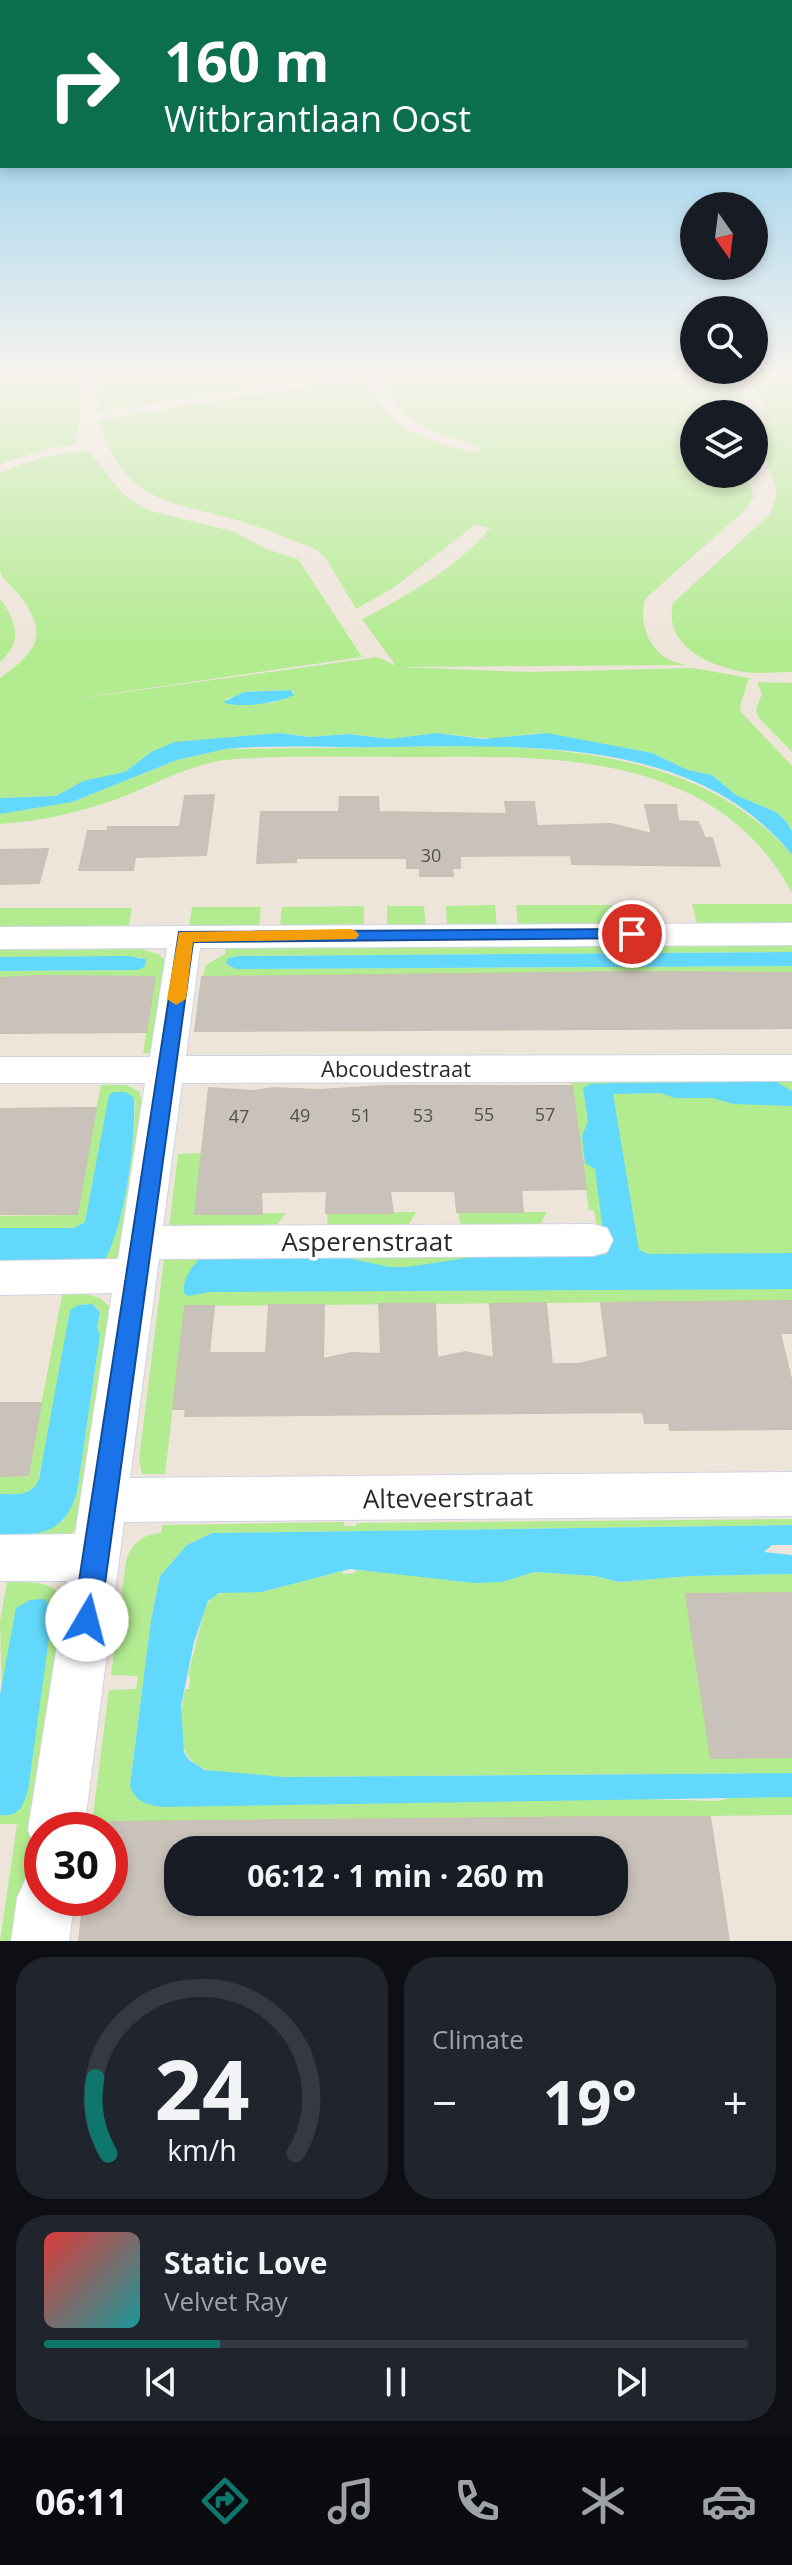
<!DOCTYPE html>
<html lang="en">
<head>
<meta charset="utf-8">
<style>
  body { margin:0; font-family:"Open Sans",sans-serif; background:#20242c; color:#f1f3f6; height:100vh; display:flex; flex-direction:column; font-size:30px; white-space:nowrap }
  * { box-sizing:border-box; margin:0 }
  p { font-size:26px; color:#9ea1a6 }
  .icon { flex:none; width:44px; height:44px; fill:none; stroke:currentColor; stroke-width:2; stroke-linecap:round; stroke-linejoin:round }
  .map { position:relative; height:1941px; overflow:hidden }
  .sheet { display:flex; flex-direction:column; gap:16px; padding:16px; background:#0d0f14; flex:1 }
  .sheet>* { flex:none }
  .banner { position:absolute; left:0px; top:0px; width:792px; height:168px; box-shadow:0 4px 12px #0003; background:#0b6e4f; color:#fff; overflow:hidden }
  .needle { width:52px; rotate:166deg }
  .buttons { position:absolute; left:680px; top:192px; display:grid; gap:16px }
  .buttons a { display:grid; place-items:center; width:88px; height:88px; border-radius:50%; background:#171b24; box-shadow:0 4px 12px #0003; font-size:40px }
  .speed { position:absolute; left:24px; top:1812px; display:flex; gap:16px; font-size:40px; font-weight:700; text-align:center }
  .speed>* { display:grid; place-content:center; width:104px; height:104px; border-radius:50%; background:#171b24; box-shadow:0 4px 12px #0003; line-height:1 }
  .speed .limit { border:12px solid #d22; background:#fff; color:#111 }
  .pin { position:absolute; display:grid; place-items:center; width:68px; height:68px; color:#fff; margin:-34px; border:4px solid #fff; border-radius:50%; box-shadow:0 2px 8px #0007 }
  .me { position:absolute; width:88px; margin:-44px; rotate:8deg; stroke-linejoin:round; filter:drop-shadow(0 0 6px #0008) }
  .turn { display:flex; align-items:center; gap:28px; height:168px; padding:0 32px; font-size:36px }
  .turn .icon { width:104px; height:104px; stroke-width:2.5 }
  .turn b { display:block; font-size:56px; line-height:68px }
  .big { font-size:60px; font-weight:700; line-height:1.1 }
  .sheet .tile { flex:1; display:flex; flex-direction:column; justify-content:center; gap:12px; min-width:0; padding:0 28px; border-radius:32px; background:#20242c }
  .sheet .dial { align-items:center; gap:0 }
  .dial svg { height:208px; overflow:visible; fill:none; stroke:#363941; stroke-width:7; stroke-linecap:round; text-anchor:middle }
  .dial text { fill:#f1f3f6; stroke:none }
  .song { display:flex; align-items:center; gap:24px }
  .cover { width:96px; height:96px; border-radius:12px; background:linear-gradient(135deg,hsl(0 70% 55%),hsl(180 70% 35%)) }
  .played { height:8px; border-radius:4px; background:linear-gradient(90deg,#0f766e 25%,#363941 25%) }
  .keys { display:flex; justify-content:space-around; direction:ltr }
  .heat { display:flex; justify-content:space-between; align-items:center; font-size:44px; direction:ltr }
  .sheet .tiles { flex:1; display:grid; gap:16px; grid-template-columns:1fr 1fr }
  .tile:last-child { grid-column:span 2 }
  .trip { position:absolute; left:164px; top:1836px; width:464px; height:80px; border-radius:32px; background:#171b24; box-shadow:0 4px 12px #0003; font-weight:700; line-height:80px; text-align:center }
  .menu { display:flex; height:128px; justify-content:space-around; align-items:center; background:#090b0e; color:#9ea1a6 }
  .menu .icon { width:56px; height:56px }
  .menu .current { color:#0f766e }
  .menu b { font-size:36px; color:#f1f3f6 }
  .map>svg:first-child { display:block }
</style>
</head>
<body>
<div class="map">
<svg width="792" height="1941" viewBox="0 0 792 1941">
  <rect width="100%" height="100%" fill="#eee5da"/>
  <path fill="#b3eb91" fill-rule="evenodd" d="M0,373H80V414L75,445L50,448L0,464Z
    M98,373H352L98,412Z
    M390,373H714C731,380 747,394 746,414H694V474H746L754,497L745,510L645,599C637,630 654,661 688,665L399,667L531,672L693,668L749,678L740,706L741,712L792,766V832L786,821L776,812L736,795L712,775L688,770L652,753L541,733L492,739L436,733L390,739L348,734L309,737L280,733L240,739L185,741L151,752L125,772L75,785L56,796L0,798V678C37,652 50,634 19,595C14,588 2,579 0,571C0,556 0,493 0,473C29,462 58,449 90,453L123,494L136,503L151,511L235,532L266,549L298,559L362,657L53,702L378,657L396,666L362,619C403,599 463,563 490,528L475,525L393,588L356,609L327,560L317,550C291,540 264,528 237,520C163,500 126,502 98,420L360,377C376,386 377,403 390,416C412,438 447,445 476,453L482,448C457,437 427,435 406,415C392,402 391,384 374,375ZM290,690L294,692L292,696L272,703L234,705L225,699L252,691Z
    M734,373H792V672C774,672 751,675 734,670C701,662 664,642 673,603L770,514L777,493L764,450L765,404L754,388Z
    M0,598C16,621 24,641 0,662Z
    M757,682L792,683V752L758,717L756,709L762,694Z
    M481,746C594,749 714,765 792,855V893C715,749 548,756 407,757C347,757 285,755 224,760C186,766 156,784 120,798C81,812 42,821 0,824V814L72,802L177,760L226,749Z
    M692,904H792V925H697Z
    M495,905L497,926L447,927L446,906Z
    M516,905H636L640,926H518Z
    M364,906V927L280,928L282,907Z
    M387,906H424L426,927H387Z
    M192,907H261L259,928H189Z
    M0,908H132L128,929L0,930Z
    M792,945V952L238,956L228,958L226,964L236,969L792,966V973L203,977L206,965L225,954L226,948Z
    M141,949L158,954L166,961L152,1053H143L155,977L0,978V971L138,970L142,957H0V950Z
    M792,1079V1301L185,1306L165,1474H142L139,1459L165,1252L600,1248L594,1210H589L571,1080Z
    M101,1085H126L139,1091L141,1099H147L119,1255L112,1261L0,1263L117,1230L134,1130L135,1101L126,1092L85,1222L74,1228H0V1216L76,1215Z
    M202,1153L195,1214L286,1213L274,1229L168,1236L178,1154Z
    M416,1212L407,1228L328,1229L327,1213Z
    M458,1212H547L539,1227H461Z
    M85,1294L100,1298L111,1308L79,1526L65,1539L0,1546V1534H34L63,1521L77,1492L100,1335L97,1327L100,1311L92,1304L78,1305L37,1485L24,1495L0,1494V1476L25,1475L27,1479L62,1295Z
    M792,1519V1525L212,1533L187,1545L160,1576L151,1620L130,1785L717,1801L735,1797H792V1815L92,1823L109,1690L136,1689L138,1676L111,1675L126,1561C131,1544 143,1534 161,1533L162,1525L344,1522V1526H356L357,1523Z
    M356,1570L502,1582L534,1572L595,1576L618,1582L691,1576L792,1574V1593L686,1596L711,1756L792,1757V1773L284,1777C211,1772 166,1784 185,1689H189L190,1676L188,1675L205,1608L213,1596L226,1592H262L343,1571V1574L355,1573Z
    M7,1582C41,1583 62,1578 68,1618L18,1941H0L17,1824H0V1815H5L0,1621Z"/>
  <path fill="#62d9fc" d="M291,690L294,695C280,703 237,709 223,702L244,692Z
    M280,733L309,737L348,734L390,739L436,733L484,739L547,733L652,753L688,770L712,775L736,795L776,812L786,821L792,832V855C696,735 521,746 384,747C331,748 278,744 226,749L177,760L72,802L0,814V798L56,796L83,781L125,772L151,752L175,742Z
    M792,952V966L236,969L226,964L228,958L238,956Z
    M128,956L146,959L145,966L139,970L0,971V957Z
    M777,1082L792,1091V1106L734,1104L712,1098H675L660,1093L613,1094L639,1250L648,1254L792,1253V1289L210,1292L188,1296L184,1293C182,1280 193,1263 204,1256H338L390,1267H407L480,1256L606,1255L595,1169L585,1163L582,1136L588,1121L583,1088L590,1084L616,1083Z
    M114,1092H126L134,1098C136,1141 125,1222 105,1260L0,1263V1228H74L85,1222L109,1095Z
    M92,1304L100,1312L97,1327L100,1335L77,1492C66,1533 39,1537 0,1534V1494C16,1494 32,1497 39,1479L70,1310L78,1305Z
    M792,1525V1545H772L764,1552L792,1555V1574L691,1576L618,1582L595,1576L534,1572L502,1582L474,1583L350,1569L262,1592L219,1593L208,1601L194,1642L181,1706L184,1752L189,1760L205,1770L284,1777L792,1773V1797L163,1807C148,1805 134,1802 130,1785L151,1620L160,1576L187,1545L212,1533Z
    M44,1599L53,1609L28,1791C22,1807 20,1817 0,1815V1694L16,1608L30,1600Z"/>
  <path fill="#c9c2ba" stroke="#cac1b4" stroke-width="2" fill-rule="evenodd" d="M214,795L206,855L135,857L133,870H79L88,831H107L108,827H180L185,796Z
    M340,797H378L379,812L507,814L505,802H534L537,826L611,824L652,834L645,805H676L678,821L698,822L705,838H712L720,866L572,864L571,855L460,856V868H452L453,876H420V868H407V858H296V862L257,863L261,812H339Z
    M48,849L39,883L0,884V850Z
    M628,972L792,973V1028L195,1031L202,977Z
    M39,976L155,977L146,1032L0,1033V978Z
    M383,1086H572L586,1189L521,1190L523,1212H457L455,1191H390L393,1213H326L327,1191L261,1192L262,1214H195L209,1088L254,1091L273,1088L319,1090Z
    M79,1108H96L77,1214H0V1109Z
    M792,1301V1333H780L792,1383V1429L670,1430L669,1423H645L643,1412L185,1416L186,1409H173L185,1306H214L209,1353H266L269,1305H324L323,1359L351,1353L381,1354L379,1304H435L437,1358L465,1352L494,1358L490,1304L546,1303L552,1364H579L608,1357L601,1303Z
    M0,1403H41L28,1475L0,1476Z
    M792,1593V1757L711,1758L686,1594Z
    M601,1817H710L729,1941H79L84,1898H110V1822ZM178,1850H614V1902H178Z"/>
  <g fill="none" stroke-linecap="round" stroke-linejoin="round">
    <g stroke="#d0d4e5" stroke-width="2">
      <path id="minor" d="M792,923V945L200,948L186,1056L792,1055V1081L182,1083L163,1226L593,1224L607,1228L613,1240L607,1252L593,1256L159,1259L130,1478L792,1472V1516L124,1522L84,1830H42V1852L36,1850L28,1830L67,1581H0V1535L75,1534L112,1293L0,1295V1261L118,1259L145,1083H0V1057H150L167,948L0,949V927Z
        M42,1871V1898H75L69,1941H11L17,1898L26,1878Z"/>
    </g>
    <use href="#minor" fill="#fff" fill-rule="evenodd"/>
  </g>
  <linearGradient id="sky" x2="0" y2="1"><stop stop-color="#72c3f0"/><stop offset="0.58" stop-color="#f7f3ee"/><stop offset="1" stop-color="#f7f3ee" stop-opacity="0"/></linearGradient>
  <rect width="792" height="644" fill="url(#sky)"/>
  <path fill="#1a73e8" stroke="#114b97" stroke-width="2" d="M632,929L641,934L639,938L193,942L100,1620L96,1629L87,1633L77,1629L73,1620L179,932Z"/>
  <path fill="#f59e0b" d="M350,929L356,931L359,935L356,939L193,942L186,999L176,1005L167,999L179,932Z"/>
  <g text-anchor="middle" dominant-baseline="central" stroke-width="7" stroke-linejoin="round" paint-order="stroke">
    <g font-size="18" fill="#52504e">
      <text x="431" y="855">30</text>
      <text x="484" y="1114">55</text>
      <text x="545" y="1114">57</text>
      <text x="300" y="1115">49</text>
      <text x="361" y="1115">51</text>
      <text x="423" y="1115">53</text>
      <text x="239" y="1116">47</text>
    </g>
    <g font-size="22" fill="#2a2a2a" stroke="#fff">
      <text x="396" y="1068">Abcoudestraat</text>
    </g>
    <g font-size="26" fill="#2a2a2a" stroke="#fff">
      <text x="367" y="1241">Asperenstraat</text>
      <text transform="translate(448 1497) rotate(-1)">Alteveerstraat</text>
    </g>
  </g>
</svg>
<div class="buttons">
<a><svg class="needle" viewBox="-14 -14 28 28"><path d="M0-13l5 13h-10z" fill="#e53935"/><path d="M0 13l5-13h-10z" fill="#9ea1a6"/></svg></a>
<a><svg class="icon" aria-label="search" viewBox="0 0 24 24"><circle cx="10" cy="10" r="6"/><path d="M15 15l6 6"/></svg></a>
<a><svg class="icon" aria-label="layers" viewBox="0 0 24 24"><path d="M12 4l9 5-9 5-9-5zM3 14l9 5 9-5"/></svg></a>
</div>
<div class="speed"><div class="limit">30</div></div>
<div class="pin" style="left:632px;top:934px;background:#d93025"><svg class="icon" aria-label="arrive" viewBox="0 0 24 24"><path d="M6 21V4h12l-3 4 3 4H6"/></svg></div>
<svg class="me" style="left:87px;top:1620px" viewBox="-20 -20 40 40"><circle r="19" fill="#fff"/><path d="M0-13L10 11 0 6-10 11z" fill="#1a73e8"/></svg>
<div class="trip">06:12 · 1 min · 260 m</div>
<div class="banner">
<div class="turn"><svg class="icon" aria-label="right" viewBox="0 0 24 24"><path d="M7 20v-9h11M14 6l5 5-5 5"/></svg><div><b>160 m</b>Witbrantlaan Oost</div></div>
</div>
</div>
<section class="sheet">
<div class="tiles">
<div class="tile dial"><svg viewBox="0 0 100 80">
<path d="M14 69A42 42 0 1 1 86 69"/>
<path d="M14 69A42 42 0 0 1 9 40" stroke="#0f766e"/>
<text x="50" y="56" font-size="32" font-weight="700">24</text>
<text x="50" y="72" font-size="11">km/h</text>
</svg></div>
<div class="tile"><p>Climate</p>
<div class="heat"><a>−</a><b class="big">19°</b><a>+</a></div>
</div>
<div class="tile">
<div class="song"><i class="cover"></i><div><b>Static Love</b><p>Velvet Ray</p></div></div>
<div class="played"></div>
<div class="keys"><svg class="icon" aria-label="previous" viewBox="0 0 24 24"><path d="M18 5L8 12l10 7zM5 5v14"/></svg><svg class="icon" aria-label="pause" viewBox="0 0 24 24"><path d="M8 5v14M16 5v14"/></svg><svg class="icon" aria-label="next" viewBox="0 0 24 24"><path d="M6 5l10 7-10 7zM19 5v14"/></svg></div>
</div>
</div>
</section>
<nav class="menu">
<b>06:11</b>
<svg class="icon current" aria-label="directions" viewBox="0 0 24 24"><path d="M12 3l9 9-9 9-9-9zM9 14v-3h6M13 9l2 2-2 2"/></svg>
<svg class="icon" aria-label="music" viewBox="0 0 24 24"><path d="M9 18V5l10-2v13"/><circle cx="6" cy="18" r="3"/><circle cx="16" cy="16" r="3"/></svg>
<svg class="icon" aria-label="phone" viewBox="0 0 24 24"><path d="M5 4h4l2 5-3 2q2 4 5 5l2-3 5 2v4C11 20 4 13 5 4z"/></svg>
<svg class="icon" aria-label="climate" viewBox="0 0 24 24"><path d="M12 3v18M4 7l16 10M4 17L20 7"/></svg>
<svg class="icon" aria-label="car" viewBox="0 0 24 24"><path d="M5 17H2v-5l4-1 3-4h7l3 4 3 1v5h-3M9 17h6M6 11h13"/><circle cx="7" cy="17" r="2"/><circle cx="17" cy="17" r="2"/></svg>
</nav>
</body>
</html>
